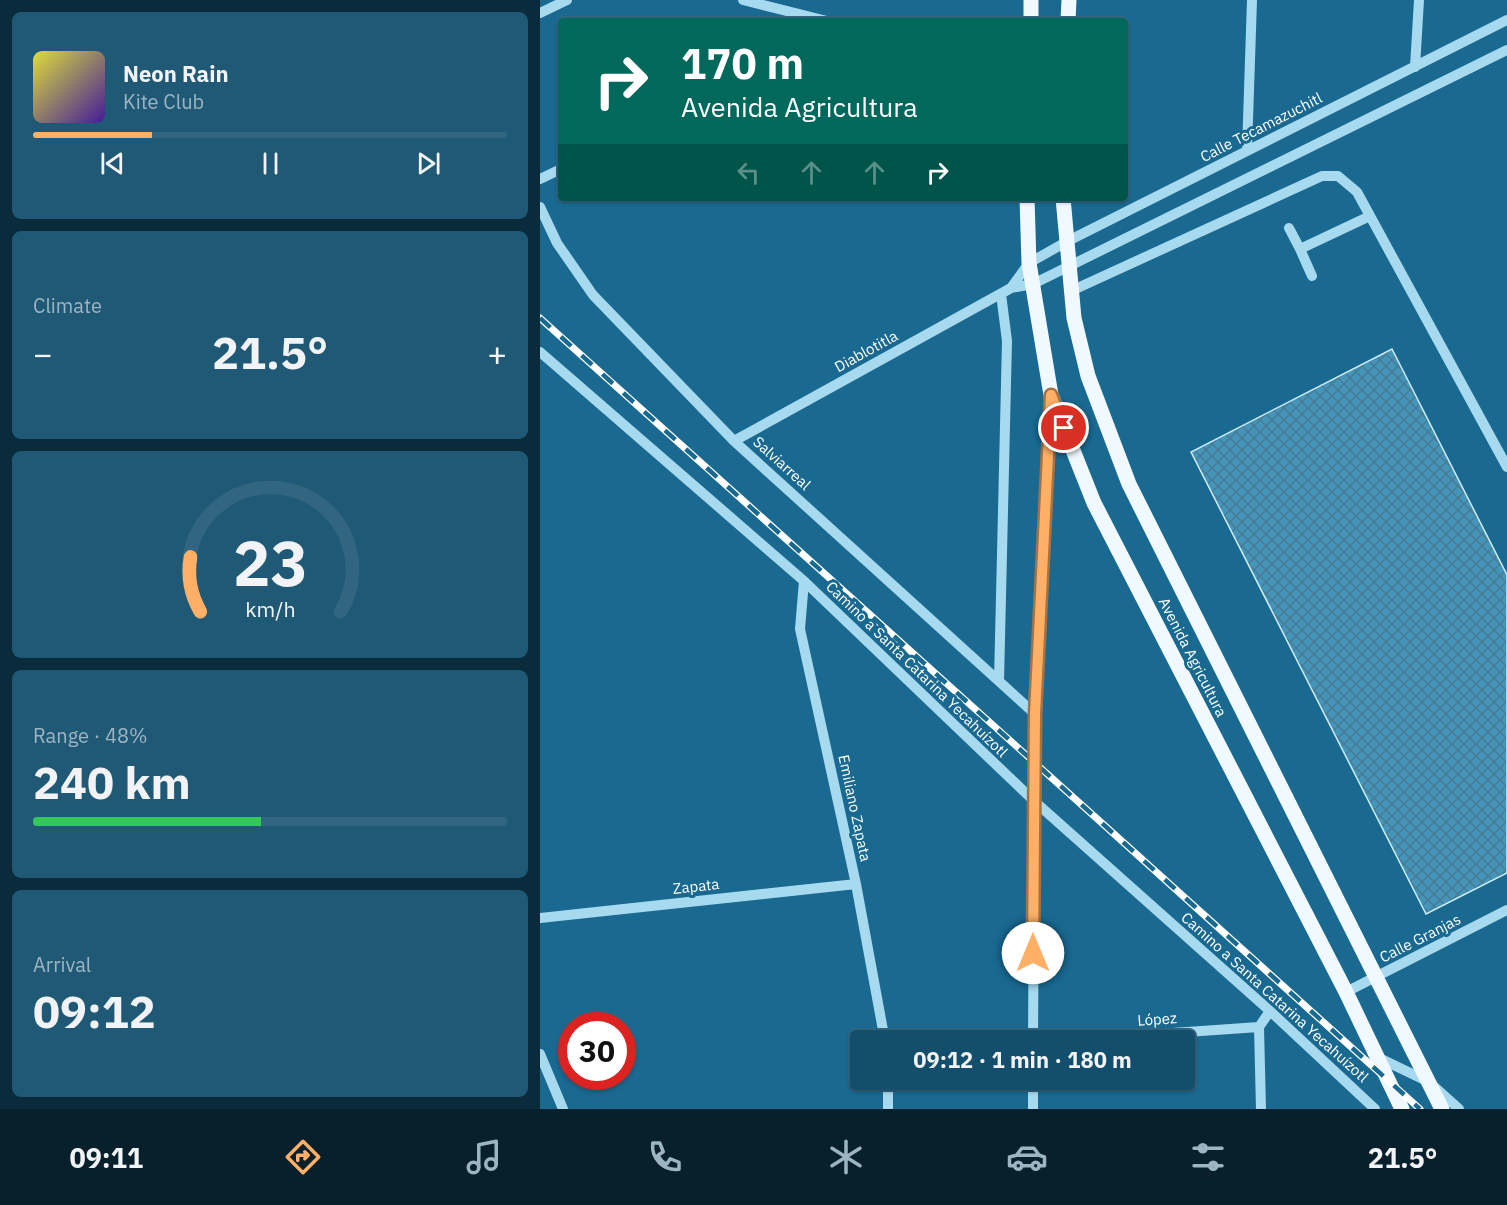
<!DOCTYPE html>
<html lang="en">
<head>
<meta charset="utf-8">
<style>
  body { margin:0; font-family:"IBM Plex Sans",sans-serif; background:#205975; color:#f1f3f6; height:100vh; display:flex; flex-direction:column; font-size:22px; white-space:nowrap }
  * { box-sizing:border-box; margin:0 }
  p { font-size:20px; color:#9db5c2 }
  .icon { flex:none; width:33px; height:33px; fill:none; stroke:currentColor; stroke-width:2; stroke-linecap:round; stroke-linejoin:round }
  .map { position:relative; flex:1; overflow:hidden }
  .details { display:flex; flex-direction:column; gap:12px; padding:12px; background:#0a2b3c; width:540px }
  .details>* { flex:none }
  .top-card { position:absolute; left:18px; top:18px; width:570px; height:183px; border-radius:6px; box-shadow:0 2px 4px #0004,0 0 0 2px #326680; background:#00695c; color:#fff; overflow:hidden }
  .speed { position:absolute; left:18px; top:1012px; display:flex; gap:12px; font-size:30px; font-weight:700; text-align:center }
  .speed>* { display:grid; place-content:center; width:78px; height:78px; border-radius:50%; background:#134f6d; box-shadow:0 2px 4px #0004,0 0 0 2px #326680; line-height:1 }
  .speed .limit { border:9px solid #d22; background:#fff; color:#111 }
  .pin { position:absolute; display:grid; place-items:center; width:51px; height:51px; color:#fff; margin:-26px; border:3px solid #fff; border-radius:50%; box-shadow:0 2px 6px #0007 }
  .me { position:absolute; width:66px; margin:-33px; rotate:0deg; stroke-linejoin:round; filter:drop-shadow(0 0 4px #0008) }
  .turn { display:flex; align-items:center; gap:21px; height:126px; padding:0 24px; font-size:27px }
  .turn .icon { width:78px; height:78px; stroke-width:2.5 }
  .turn b { display:block; font-size:42px; line-height:51px }
  .lanes { display:flex; align-items:center; height:57px; padding:0 24px; background:#0003; justify-content:center; gap:30px; direction:ltr }
  .lanes .off { opacity:.35 }
  .big { font-size:45px; font-weight:800; line-height:1.1 }
  .details .tile { flex:1; display:flex; flex-direction:column; justify-content:center; gap:9px; min-width:0; padding:0 21px; border-radius:9px; background:#205975 }
  .details .dial { align-items:center; gap:0 }
  .dial svg { height:156px; overflow:visible; fill:none; stroke:#326680; stroke-width:7; stroke-linecap:round; text-anchor:middle }
  .dial text { fill:#f1f3f6; stroke:none }
  .song { display:flex; align-items:center; gap:18px }
  .cover { width:72px; height:72px; border-radius:9px; background:linear-gradient(135deg,hsl(60 70% 55%),hsl(260 70% 35%)) }
  .played { height:6px; border-radius:3px; background:linear-gradient(90deg,#ffaf66 25%,#326680 25%) }
  .keys { display:flex; justify-content:space-around; direction:ltr }
  .heat { display:flex; justify-content:space-between; align-items:center; font-size:33px; direction:ltr }
  .charge { height:9px; border-radius:4px; background:linear-gradient(90deg,#34c759 48%,#326680 0) }
  .trip { position:absolute; left:310px; top:1030px; width:345px; height:60px; border-radius:6px; background:#134f6d; box-shadow:0 2px 4px #0004,0 0 0 2px #326680; font-weight:800; line-height:60px; text-align:center }
  .tabs { display:flex; height:96px; justify-content:space-around; align-items:center; background:#08202c; color:#9db5c2 }
  .tabs .icon { width:42px; height:42px }
  .tabs .active { color:#ffaf66 }
  .tabs b { font-size:27px; color:#f1f3f6 }
  main { display:flex; flex:1; min-height:0 }
  .map>svg:first-child { display:block }
</style>
</head>
<body>
<main>
<section class="details">
<div class="tile">
<div class="song"><i class="cover"></i><div><b>Neon Rain</b><p>Kite Club</p></div></div>
<div class="played"></div>
<div class="keys"><svg class="icon" aria-label="previous" viewBox="0 0 24 24"><path d="M18 5L8 12l10 7zM5 5v14"/></svg><svg class="icon" aria-label="pause" viewBox="0 0 24 24"><path d="M8 5v14M16 5v14"/></svg><svg class="icon" aria-label="next" viewBox="0 0 24 24"><path d="M6 5l10 7-10 7zM19 5v14"/></svg></div>
</div>
<div class="tile"><p>Climate</p>
<div class="heat"><a>−</a><b class="big">21.5°</b><a>+</a></div>
</div>
<div class="tile dial"><svg viewBox="0 0 100 80">
<path d="M14 69A42 42 0 1 1 86 69"/>
<path d="M14 69A42 42 0 0 1 9 41" stroke="#ffaf66"/>
<text x="50" y="56" font-size="32" font-weight="700">23</text>
<text x="50" y="72" font-size="11">km/h</text>
</svg></div>
<div class="tile"><p>Range · 48%</p><b class="big">240 km</b><div class="charge"></div></div>
<div class="tile"><p>Arrival</p><b class="big">09:12</b></div>
</section>
<div class="map">
<svg width="967" height="1109" viewBox="0 0 967 1109">
  <defs>
    <pattern id="building-cross-hatch" width="8" height="8" patternUnits="userSpaceOnUse" patternTransform="scale(1.5)"><rect width="8" height="8" fill="#4595bb"/><path d="M0 0l8 8M0 8l8-8" fill="none" stroke="#477b94"/></pattern>
  </defs>
  <rect width="100%" height="100%" fill="#196991"/>
  <path fill="url(#building-cross-hatch)" stroke="#ceedfb" stroke-width="1.5" d="M852,349L967,575V873L886,914L651,452Z"/>
  <g fill="none" stroke-linecap="round" stroke-linejoin="round">
    <path stroke="#a7d9ef" stroke-width="10" d="M203,0L287,21
      M0,13L27,0
      M875,67L879,0
      M707,150L712,0
      M0,179L21,169
      M0,207L17,243L53,295L194,441L495,714
      M749,228L760,249L830,216
      M760,249L772,276
      M471,288L489,263L526,242L967,20
      M531,291L782,176H798L817,192L967,467
      M0,352L264,581L493,800L730,1011L835,1109
      M194,441L471,288L493,284L967,50
      M264,581L260,629L316,884L345,1041
      M459,681L467,341L461,294
      M0,918L316,884
      M806,992L967,910
      M493,1041L495,714L511,401
      M517,1041L719,1027
      M0,1054L23,1109
      M837,1057L889,1082L919,1109
      M348,1080V1109
      M493,1080V1109
      M721,1109L719,1027L730,1011"/>
    <path stroke="#f0f9ff" stroke-width="15" d="M491,21V0
      M528,21L529,0
      M487,198L489,263L511,395L554,503L806,992L862,1109
      M523,198L534,318L548,376L589,484L902,1109"/>
    <g stroke="#fff" stroke-width="7">
      <path id="rail" d="M0,318L880,1109"/>
    </g>
    <use href="#rail" stroke="#196991" stroke-width="4.5" stroke-dasharray="14" stroke-linecap="butt"/>
  </g>
  <g fill="none" stroke-linecap="round" stroke-linejoin="round">
    <g stroke="#a67242" stroke-width="15">
      <path id="route" d="M493,953L495,714L511,395L524,428"/>
    </g>
    <use href="#route" stroke="#ffaf66" stroke-width="10"/>
  </g>
  <g text-anchor="middle" dominant-baseline="central" stroke-width="6" stroke-linejoin="round" paint-order="stroke">
    <g font-size="15" fill="#fff" stroke="#196991">
      <text transform="translate(721 127) rotate(-27)">Calle Tecamazuchitl</text>
      <text transform="translate(326 351) rotate(-29)">Diablotitla</text>
      <text transform="translate(242 463) rotate(42)">Salviarreal</text>
      <text transform="translate(653 657) rotate(63)">Avenida Agricultura</text>
      <text transform="translate(377 669) rotate(44)">Camino a Santa Catarina Yecahuízotl</text>
      <text transform="translate(315 808) rotate(78)">Emiliano Zapata</text>
      <text transform="translate(156 886) rotate(-6)">Zapata</text>
      <text transform="translate(880 938) rotate(-27)">Calle Granjas</text>
      <text transform="translate(735 997) rotate(42)">Camino a Santa Catarina Yecahuízotl</text>
      <text transform="translate(617 1019) rotate(-4)">López</text>
    </g>
  </g>
</svg>
<div class="speed"><div class="limit">30</div></div>
<div class="pin" style="left:524px;top:428px;background:#d93025"><svg class="icon" aria-label="arrive" viewBox="0 0 24 24"><path d="M6 21V4h12l-3 4 3 4H6"/></svg></div>
<svg class="me" style="left:493px;top:953px" viewBox="-20 -20 40 40"><circle r="19" fill="#fff"/><path d="M0-13L10 11 0 6-10 11z" fill="#ffaf66"/></svg>
<div class="trip">09:12 · 1 min · 180 m</div>
<div class="top-card">
<div class="turn"><svg class="icon" aria-label="right" viewBox="0 0 24 24"><path d="M7 20v-9h11M14 6l5 5-5 5"/></svg><div><b>170 m</b>Avenida Agricultura</div></div>
<div class="lanes"><svg class="icon off" aria-label="left" viewBox="0 0 24 24"><path d="M17 20v-9H6M10 6l-5 5 5 5"/></svg><svg class="icon off" aria-label="ahead" viewBox="0 0 24 24"><path d="M12 20V5M6 11l6-6 6 6"/></svg><svg class="icon off" aria-label="ahead" viewBox="0 0 24 24"><path d="M12 20V5M6 11l6-6 6 6"/></svg><svg class="icon" aria-label="right" viewBox="0 0 24 24"><path d="M7 20v-9h11M14 6l5 5-5 5"/></svg></div>
</div>
</div>
</main>
<nav class="tabs">
<b>09:11</b>
<svg class="icon active" aria-label="directions" viewBox="0 0 24 24"><path d="M12 3l9 9-9 9-9-9zM9 14v-3h6M13 9l2 2-2 2"/></svg>
<svg class="icon" aria-label="music" viewBox="0 0 24 24"><path d="M9 18V5l10-2v13"/><circle cx="6" cy="18" r="3"/><circle cx="16" cy="16" r="3"/></svg>
<svg class="icon" aria-label="phone" viewBox="0 0 24 24"><path d="M5 4h4l2 5-3 2q2 4 5 5l2-3 5 2v4C11 20 4 13 5 4z"/></svg>
<svg class="icon" aria-label="climate" viewBox="0 0 24 24"><path d="M12 3v18M4 7l16 10M4 17L20 7"/></svg>
<svg class="icon" aria-label="car" viewBox="0 0 24 24"><path d="M5 17H2v-5l4-1 3-4h7l3 4 3 1v5h-3M9 17h6M6 11h13"/><circle cx="7" cy="17" r="2"/><circle cx="17" cy="17" r="2"/></svg>
<svg class="icon" aria-label="filters" viewBox="0 0 24 24"><path d="M4 7h16M4 17h16"/><circle cx="9" cy="7" r="2"/><circle cx="15" cy="17" r="2"/></svg>
<b>21.5°</b>
</nav>
</body>
</html>
